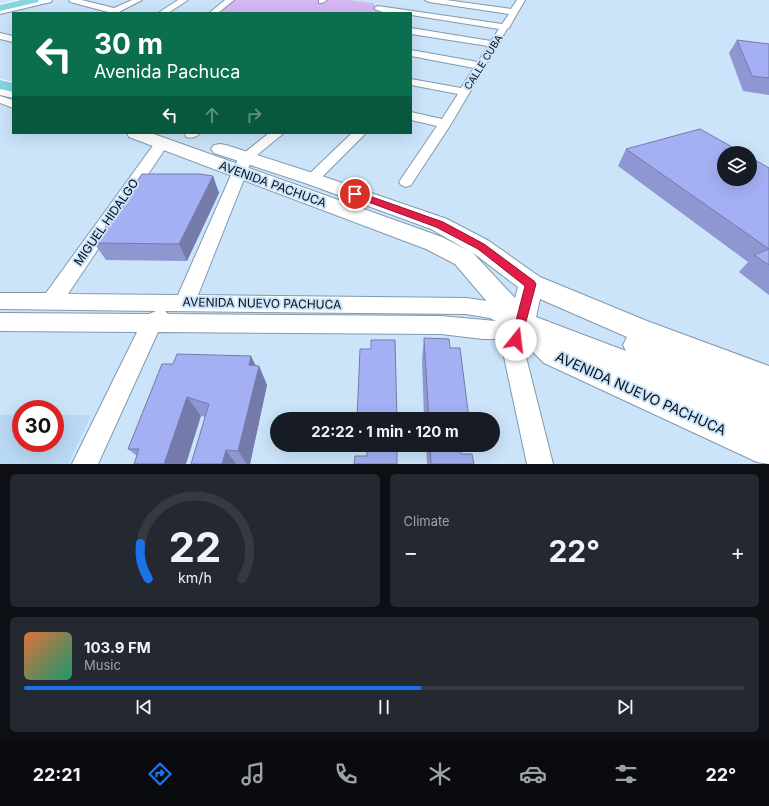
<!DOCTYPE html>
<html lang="en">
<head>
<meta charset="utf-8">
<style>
  body { margin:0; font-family:Inter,sans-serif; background:#242831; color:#f1f3f6; height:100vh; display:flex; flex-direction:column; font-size:15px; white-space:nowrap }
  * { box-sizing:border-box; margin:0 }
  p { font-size:13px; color:#9ea1a6 }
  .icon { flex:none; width:22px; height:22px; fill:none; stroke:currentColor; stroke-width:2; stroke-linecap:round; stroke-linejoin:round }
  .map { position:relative; height:464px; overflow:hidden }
  .panel { display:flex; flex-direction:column; gap:10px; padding:10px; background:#0d0f14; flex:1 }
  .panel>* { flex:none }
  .guide { position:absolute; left:12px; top:12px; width:400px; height:122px; border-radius:0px; box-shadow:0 4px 16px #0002; background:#0b6e4f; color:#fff; overflow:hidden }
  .buttons { position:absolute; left:717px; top:146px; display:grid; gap:8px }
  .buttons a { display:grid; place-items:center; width:40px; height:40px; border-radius:50%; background:#171b24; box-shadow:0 4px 16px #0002; font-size:20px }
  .speed { position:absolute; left:12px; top:400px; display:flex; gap:8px; font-size:20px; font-weight:700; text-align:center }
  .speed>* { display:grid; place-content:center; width:52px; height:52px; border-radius:50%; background:#171b24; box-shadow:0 4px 16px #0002; line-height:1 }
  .speed .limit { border:6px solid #d22; background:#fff; color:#111 }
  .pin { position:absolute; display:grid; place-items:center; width:34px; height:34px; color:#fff; margin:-17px; border:2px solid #fff; border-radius:50%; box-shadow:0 1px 4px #0007 }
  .me { position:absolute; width:44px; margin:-22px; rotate:16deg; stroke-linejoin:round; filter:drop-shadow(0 0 3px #0008) }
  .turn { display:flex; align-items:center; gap:14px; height:84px; padding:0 16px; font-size:18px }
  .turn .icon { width:52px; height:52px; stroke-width:2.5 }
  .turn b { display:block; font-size:28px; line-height:34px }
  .lanes { display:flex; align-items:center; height:38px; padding:0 16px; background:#0003; justify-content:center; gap:20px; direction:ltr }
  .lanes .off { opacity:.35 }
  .big { font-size:30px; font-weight:700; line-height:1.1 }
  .panel .tile { flex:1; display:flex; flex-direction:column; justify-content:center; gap:6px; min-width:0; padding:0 14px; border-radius:6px; background:#242831 }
  .panel .dial { align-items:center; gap:0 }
  .dial svg { height:104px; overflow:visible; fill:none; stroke:#363941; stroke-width:7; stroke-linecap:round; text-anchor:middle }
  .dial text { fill:#f1f3f6; stroke:none }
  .song { display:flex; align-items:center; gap:12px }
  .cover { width:48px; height:48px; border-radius:6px; background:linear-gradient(135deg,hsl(20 70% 55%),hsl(160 70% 35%)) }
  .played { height:4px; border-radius:2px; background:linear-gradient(90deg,#1a73e8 55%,#363941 55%) }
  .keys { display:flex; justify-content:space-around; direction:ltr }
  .heat { display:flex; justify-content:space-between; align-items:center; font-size:22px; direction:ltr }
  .panel .tiles { flex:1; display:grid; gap:10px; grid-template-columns:1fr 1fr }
  .tile:last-child { grid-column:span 2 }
  .trip { position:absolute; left:270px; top:412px; width:230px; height:40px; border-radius:20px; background:#171b24; box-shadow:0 4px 16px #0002; font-weight:700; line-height:40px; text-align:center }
  .tab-bar { display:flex; height:64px; justify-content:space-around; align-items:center; background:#090b0e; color:#9ea1a6 }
  .tab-bar .icon { width:28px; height:28px }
  .tab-bar .on { color:#1a73e8 }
  .tab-bar b { font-size:18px; color:#f1f3f6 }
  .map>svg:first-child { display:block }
</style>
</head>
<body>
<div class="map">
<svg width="769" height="464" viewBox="0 0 769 464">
  <rect width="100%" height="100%" fill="#cbe4fa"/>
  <path fill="#b9d8f3" d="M0,415H21V443H55V415H91L68,464H0Z"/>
  <path fill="#d6b7f3" d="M229,0H349L373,3L380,13H218Z"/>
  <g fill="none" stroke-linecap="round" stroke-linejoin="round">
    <g stroke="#8299ad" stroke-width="2">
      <path id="street" d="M69,0H82L114,8L132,0H142L117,13H107L108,12L70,2Z
        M178,0H188L168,13H158Z
        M225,0H234L218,13H209Z
        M319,0H327L322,3H319Z
        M425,0H446L511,9L517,0H525L510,26V27L507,29L451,124L411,185L406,187L401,185L399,182L437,126L411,120V112L442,119L458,94L411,85V79L461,88L474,68L411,56V50L478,62L488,46L411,34V28L491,41L499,29L411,15V13C400,13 382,15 374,8L378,6L502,24L509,14L429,2Z
        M0,33L13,36V42L0,39Z
        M0,96L13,100V108L0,103Z
        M185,133H200C196,138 192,138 186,137Z
        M269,133H284L252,159L198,295L466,298C484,300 523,306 531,323L527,340L526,357L553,464H527L504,357L506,339H483L441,334L158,332L98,464H72L137,332L0,331V313L149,314L156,311L0,309V293H46L157,140H167L169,143L68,294L178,295L239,157ZM165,311L466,314L490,318L496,321L441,316L168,314Z
        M352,133H366L317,182L312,184L307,182L305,179L307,176Z"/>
    </g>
    <g stroke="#8299ad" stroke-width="2">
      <path id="secondary" d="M34,0H52L51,2L0,14V8Z
        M0,86L13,89V98L0,95Z
        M127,133H151L442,237L469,251L431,229L305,183L214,153L211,149L214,145L220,144L226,145L319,175L447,219L489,241L540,277L647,321L769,366V464L757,462L544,363L512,331L455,264L426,249L129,137ZM472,252L518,287L515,298ZM540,299L627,337L623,345L626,351L536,317Z"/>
    </g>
    <g stroke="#fff" stroke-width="2">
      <path id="primary" d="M21,0H39L38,2L0,11V5Z
        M0,80L13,83V92L0,89Z"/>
    </g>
    <use href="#street" fill="#fff" fill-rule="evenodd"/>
    <use href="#secondary" fill="#fff" fill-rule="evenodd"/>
    <use href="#primary" fill="#89d4e3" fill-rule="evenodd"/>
  </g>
  <path fill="#8e97d2" d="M737,40L769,44V95L743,91L729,53Z
    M626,149L769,168V295L739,272L748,262L618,166Z
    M213,176L219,193L187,261L106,260L94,243Z
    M424,338L450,348L469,419H424L422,359Z
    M162,364L259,366L267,385L250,464H191L205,417L201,416L137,456L128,449Z
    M358,445H397L367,456V447L358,446Z
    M426,445H460L461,454L474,464H427Z"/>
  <path fill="#747bab" d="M213,176L219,193L187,261L179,244Z
    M251,356L258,370L259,366L267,385L250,464H247L238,451L249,365Z
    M187,397L201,416L186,464H164Z
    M226,450L236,464H222Z"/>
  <path fill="#a5b0f4" stroke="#747bab" d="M737,40L769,44V78L752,76Z
    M700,129L743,153H724V179H750V157L769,168V249L626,149Z
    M142,174H200L213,176L179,244L94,243Z
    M769,249V265L754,255Z
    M424,338L449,339L450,348H460L469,419H429Z
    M371,340H395L397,419H357L360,349H371Z
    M177,354L251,356L249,365L259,366L238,451L226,450L222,464H191L209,404L187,397L164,464H134L139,449H128L162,364H173Z
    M367,445H397V464H354L355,456H367Z
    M430,445H460L461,454H472L474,464H431Z"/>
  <path fill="#e11d48" stroke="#92132f" d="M352,192H358L443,222L484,244L534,281L536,284L520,344L516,345L512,344L511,340L525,286L478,249L436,227L352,196L351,194Z"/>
  <g text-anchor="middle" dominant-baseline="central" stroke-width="4" stroke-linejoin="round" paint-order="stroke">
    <g font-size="10" fill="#081018" stroke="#cbe4fa">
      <text transform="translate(483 62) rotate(-58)">CALLE CUBA</text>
    </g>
    <g font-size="12" fill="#081018" stroke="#cbe4fa">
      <text transform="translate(273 184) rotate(20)">AVENIDA PACHUCA</text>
      <text transform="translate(106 222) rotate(-55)">MIGUEL HIDALGO</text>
      <text transform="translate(262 303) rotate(1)">AVENIDA NUEVO PACHUCA</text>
    </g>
    <g font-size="14" fill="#081018" stroke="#cbe4fa">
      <text transform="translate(641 393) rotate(24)">AVENIDA NUEVO PACHUCA</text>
    </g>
  </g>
</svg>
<div class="buttons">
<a><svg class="icon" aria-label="layers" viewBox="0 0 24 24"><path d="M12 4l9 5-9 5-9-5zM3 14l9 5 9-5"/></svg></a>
</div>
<div class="speed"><div class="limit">30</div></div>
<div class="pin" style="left:355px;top:194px;background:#d93025"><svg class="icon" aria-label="arrive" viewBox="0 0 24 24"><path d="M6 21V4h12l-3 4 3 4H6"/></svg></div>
<svg class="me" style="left:516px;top:340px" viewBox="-20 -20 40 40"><circle r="19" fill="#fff"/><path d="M0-13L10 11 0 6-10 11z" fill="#e11d48"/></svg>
<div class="trip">22:22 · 1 min · 120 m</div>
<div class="guide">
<div class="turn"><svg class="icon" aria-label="left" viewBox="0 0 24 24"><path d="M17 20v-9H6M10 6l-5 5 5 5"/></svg><div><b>30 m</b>Avenida Pachuca</div></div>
<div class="lanes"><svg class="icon" aria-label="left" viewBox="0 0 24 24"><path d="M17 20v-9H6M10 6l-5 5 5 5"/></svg><svg class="icon off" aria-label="ahead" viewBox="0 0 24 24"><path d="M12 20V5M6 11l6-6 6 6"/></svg><svg class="icon off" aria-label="right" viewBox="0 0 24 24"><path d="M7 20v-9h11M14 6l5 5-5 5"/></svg></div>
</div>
</div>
<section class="panel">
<div class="tiles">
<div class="tile dial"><svg viewBox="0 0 100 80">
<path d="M14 69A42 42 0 1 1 86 69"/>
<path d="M14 69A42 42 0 0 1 8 42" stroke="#1a73e8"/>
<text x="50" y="56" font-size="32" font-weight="700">22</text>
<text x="50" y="72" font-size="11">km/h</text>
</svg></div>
<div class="tile"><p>Climate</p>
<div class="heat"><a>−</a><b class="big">22°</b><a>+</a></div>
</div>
<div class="tile">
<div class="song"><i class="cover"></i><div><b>103.9 FM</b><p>Music</p></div></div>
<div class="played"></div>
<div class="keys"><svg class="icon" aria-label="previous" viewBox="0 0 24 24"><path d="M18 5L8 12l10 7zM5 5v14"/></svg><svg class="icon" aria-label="pause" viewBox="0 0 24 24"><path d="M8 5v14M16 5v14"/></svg><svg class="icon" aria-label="next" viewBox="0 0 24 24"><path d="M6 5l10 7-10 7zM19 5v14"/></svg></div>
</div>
</div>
</section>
<nav class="tab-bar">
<b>22:21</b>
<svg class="icon on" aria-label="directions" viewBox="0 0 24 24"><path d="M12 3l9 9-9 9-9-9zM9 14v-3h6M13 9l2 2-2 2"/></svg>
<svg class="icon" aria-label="music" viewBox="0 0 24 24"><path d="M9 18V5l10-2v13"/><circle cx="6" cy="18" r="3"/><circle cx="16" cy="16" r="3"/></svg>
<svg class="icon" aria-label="phone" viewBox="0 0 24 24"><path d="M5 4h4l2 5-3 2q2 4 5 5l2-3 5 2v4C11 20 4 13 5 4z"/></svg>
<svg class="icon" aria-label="climate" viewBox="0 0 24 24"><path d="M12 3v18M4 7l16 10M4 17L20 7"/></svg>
<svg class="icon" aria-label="car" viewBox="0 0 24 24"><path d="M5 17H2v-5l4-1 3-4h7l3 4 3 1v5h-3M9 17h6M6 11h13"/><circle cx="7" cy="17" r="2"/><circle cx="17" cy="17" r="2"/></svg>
<svg class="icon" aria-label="filters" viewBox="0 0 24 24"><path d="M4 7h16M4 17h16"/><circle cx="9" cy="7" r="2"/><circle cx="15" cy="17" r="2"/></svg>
<b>22°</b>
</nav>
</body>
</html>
